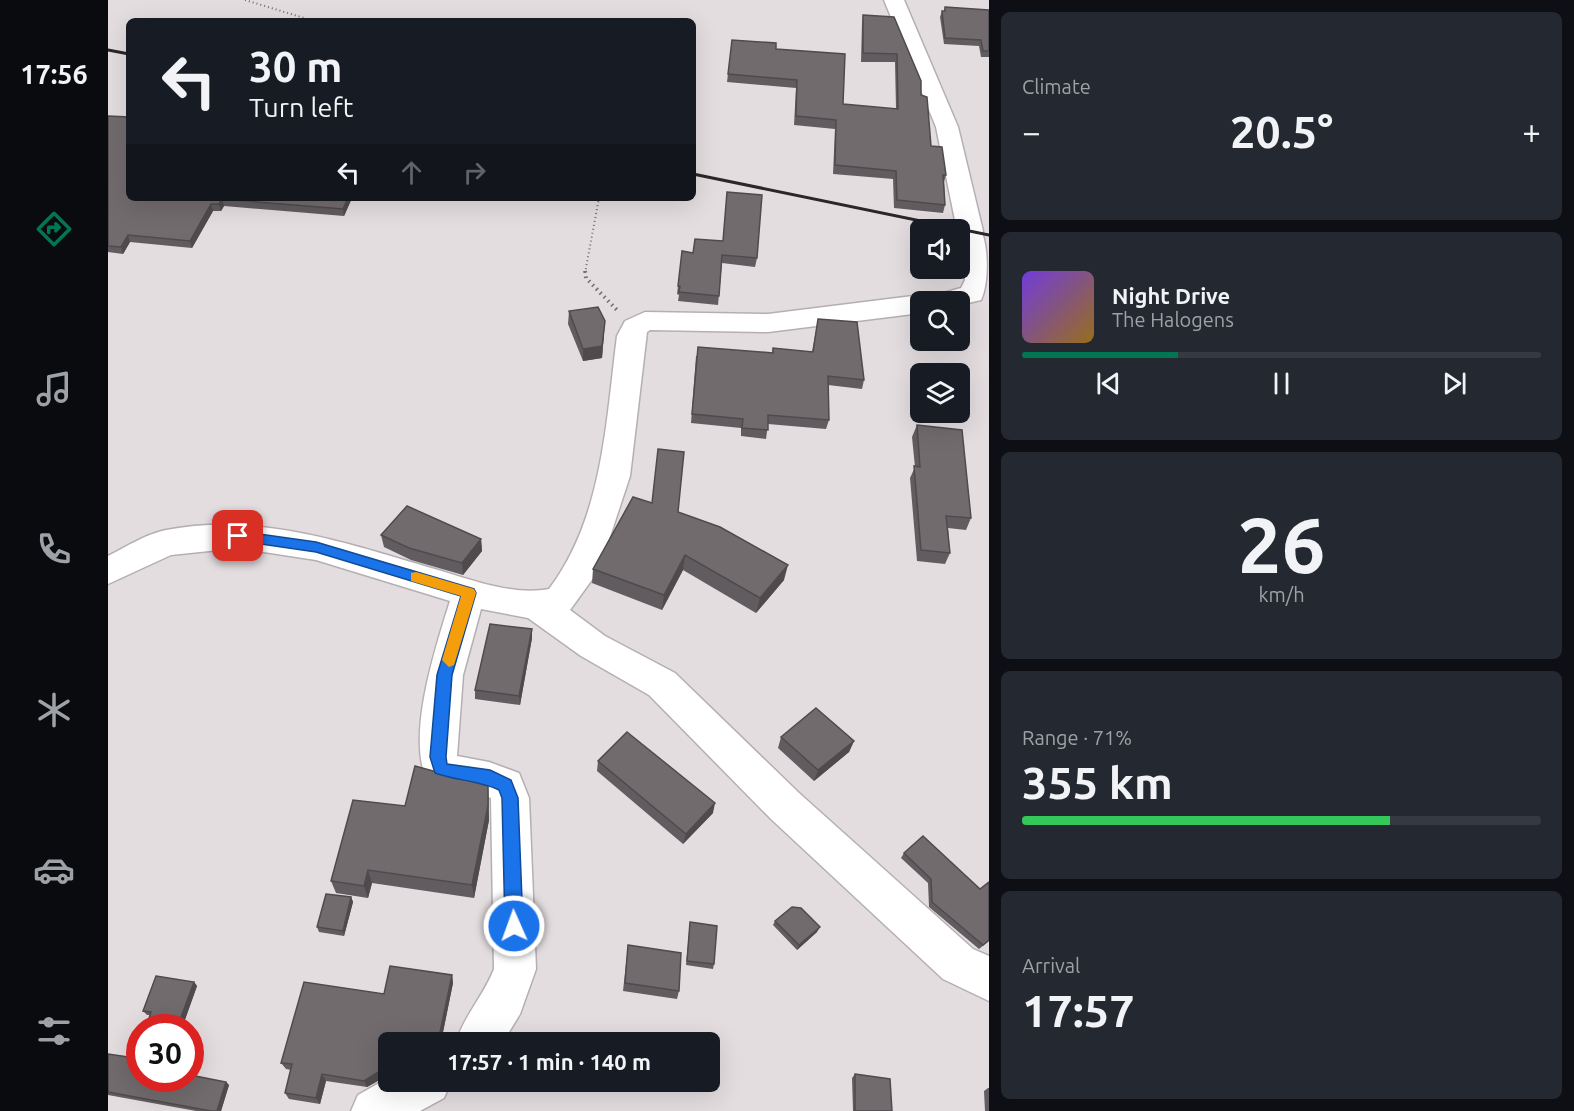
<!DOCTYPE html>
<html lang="en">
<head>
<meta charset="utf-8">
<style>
  body { margin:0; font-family:Ubuntu,sans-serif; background:#242831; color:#f1f3f6; height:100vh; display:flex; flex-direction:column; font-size:22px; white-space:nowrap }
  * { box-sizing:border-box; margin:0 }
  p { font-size:20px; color:#9ea1a6 }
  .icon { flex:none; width:33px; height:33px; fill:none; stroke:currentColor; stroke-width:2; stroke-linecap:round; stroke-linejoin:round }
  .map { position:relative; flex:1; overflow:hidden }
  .drawer { display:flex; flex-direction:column; gap:12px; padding:12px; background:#0d0f14; width:585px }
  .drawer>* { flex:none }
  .top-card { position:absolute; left:18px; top:18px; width:570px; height:183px; border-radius:9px; box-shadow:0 6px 24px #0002; background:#171b24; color:#f1f3f6; overflow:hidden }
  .buttons { position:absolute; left:802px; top:219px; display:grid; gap:12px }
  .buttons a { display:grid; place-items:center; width:60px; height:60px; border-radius:9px; background:#171b24; box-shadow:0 6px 24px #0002; font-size:30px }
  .speed { position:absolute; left:18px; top:1014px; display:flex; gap:12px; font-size:30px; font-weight:700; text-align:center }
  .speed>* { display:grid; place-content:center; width:78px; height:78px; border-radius:50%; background:#171b24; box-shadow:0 6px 24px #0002; line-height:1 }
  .speed .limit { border:9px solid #d22; background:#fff; color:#111 }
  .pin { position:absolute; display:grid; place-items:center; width:51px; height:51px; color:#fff; margin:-26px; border-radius:12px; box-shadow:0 3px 9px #0006 }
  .me { position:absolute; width:66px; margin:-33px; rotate:358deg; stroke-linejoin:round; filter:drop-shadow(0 0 4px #0008) }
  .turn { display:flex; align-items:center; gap:21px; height:126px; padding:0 24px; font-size:27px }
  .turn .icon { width:78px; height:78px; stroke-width:2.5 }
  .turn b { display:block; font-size:42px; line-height:51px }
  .lanes { display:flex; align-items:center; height:57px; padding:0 24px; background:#0003; justify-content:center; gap:30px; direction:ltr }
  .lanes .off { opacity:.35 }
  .big { font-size:45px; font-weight:600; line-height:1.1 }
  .drawer .card { flex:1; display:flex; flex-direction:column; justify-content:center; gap:9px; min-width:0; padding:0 21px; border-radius:9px; background:#242831 }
  .drawer .dial { align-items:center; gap:0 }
  .dial b { font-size:78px; line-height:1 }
  .song { display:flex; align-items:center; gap:18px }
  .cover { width:72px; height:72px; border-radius:9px; background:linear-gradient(135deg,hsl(260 70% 55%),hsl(40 70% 35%)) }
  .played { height:6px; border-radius:3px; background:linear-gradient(90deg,#007652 30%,#363941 30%) }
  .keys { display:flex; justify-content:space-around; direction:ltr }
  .heat { display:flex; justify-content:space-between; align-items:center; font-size:33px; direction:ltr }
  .charge { height:9px; border-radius:4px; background:linear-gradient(90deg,#34c759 71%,#363941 0) }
  .trip { position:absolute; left:270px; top:1032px; width:342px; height:60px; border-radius:9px; background:#171b24; box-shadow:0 6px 24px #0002; font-weight:600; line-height:60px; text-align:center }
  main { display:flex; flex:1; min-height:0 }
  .menu { display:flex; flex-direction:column; width:108px; justify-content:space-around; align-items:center; background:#090b0e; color:#9ea1a6 }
  .menu .icon { width:42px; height:42px }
  .menu .selected { color:#007652 }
  .menu b { font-size:27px; color:#f1f3f6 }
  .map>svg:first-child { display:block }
</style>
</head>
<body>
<main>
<nav class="menu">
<b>17:56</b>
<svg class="icon selected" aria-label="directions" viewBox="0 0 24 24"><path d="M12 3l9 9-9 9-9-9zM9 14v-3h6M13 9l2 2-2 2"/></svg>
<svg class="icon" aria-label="music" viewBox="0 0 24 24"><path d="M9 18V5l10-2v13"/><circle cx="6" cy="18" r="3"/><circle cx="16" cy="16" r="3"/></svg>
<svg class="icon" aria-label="phone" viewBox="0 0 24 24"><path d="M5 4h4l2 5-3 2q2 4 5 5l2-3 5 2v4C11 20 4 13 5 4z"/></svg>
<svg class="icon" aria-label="climate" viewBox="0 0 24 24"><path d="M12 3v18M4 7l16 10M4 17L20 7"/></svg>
<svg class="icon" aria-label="car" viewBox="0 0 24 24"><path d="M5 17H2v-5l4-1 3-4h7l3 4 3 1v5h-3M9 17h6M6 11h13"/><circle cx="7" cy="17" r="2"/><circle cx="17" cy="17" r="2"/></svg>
<svg class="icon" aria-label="filters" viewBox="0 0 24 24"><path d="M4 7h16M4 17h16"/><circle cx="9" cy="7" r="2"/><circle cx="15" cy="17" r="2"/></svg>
</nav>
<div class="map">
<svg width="881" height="1111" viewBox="0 0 881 1111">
  <rect width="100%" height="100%" fill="#e3dde0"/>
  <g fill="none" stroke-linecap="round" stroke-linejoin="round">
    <g stroke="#b5afb3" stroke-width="3">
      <path id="minor" d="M862,223L871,226C881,243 881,283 873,300L852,305V302H813V313L660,332L542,330L539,332L522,476L491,570L462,610L497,636L567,673L691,793L865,949L881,956V1001L835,979L663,819L541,695L473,656L420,618L373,609L355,675L349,756L381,762L411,773L421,798L428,969L412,1014L395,1042H348C356,1016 376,995 386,969L383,798L319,780C298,736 328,646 342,601L208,560L130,548L63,555L0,584V556C18,547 38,534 58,530C152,512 241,544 330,570C364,580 406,596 441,589C495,518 498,421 509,336L517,321L537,312L660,314L813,295L821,297L853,288L857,280L850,230L853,226Z
        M280,1078V1082H343L336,1098L312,1111H243L250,1095Z"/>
    </g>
    <g stroke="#b5afb3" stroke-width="3">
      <path id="tertiary" d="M776,0H796L850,127L875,231L871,236L862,239L853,236L852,230H849L828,127Z"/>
    </g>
    <path stroke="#706c6e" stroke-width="2" stroke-dasharray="1 3" stroke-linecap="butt" d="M137,0L206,21
      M477,273L491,198"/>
    <path stroke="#706c6e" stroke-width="4" stroke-dasharray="1.5 4" stroke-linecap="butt" d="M477,271L478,278L509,310"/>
    <use href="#minor" fill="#fff" fill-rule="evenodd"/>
    <use href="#tertiary" fill="#fff" fill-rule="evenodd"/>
    <path stroke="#2a2729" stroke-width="3" d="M0,50L21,54
      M585,174L881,235"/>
  </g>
  <path fill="#615c5f" d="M837,7L881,10V57H873L871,46L836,44L832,17L834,11H836Z
    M755,15L786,17L813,95L823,146L838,175L836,182L837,205L835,213L786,208L785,179L725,174L727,129L686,125L688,88L619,82L624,40L668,49L735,104L788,109L787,62H753L754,23Z
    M0,116L21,198H244L236,216L116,206L113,211H105L84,248L22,242L15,254L0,252Z
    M619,192L649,258L647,267L614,263L610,305L570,301L571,295L569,294L570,286L585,253L615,241Z
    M461,311L496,334L494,358L475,361L460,324Z
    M710,319L756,380L754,389L720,385L721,420L718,429L660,424L658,439L633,436V428L583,423L588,356L664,353L665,348L704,352Z
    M809,425L863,518L858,530L840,528L842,553L837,564L809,561L802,478L807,467L804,437Z
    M570,512L676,580L648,613L575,570L554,610L484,583L485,569Z
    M273,535L373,539L374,551L355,575L303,560L276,547Z
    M424,629V638L412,705L367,699V690Z
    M673,737L746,741L741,752L706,781L670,748Z
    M490,761L605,813L575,844L489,771Z
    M380,786L381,820L366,898L264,883L260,898L228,893L223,881L297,806Z
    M796,853L872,889L881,941L871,949L821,907L820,883L793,858Z
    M243,897L245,902L236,936L211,932L209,927Z
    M667,921L709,932L689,950L665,925Z
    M582,922L606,964L605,969L578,965Z
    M520,945L571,991L569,999L515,991Z
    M344,975L345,983L333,1042H280L275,1078L259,1087L218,1081L212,1104L181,1099L177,1093L183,1070L178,1069L173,1063L276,994Z
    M86,982L89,986L74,1028H38L42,1015H39L35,1011Z
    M0,1054L32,1078L118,1082L121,1085L113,1111H88L0,1095Z
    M747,1074L784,1111H745L744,1078Z
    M880,1088H881V1111H877L876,1091Z"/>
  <path fill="#4f4b4d" d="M240,198H244L236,216L235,209Z
    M114,199L116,206L113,211L111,204Z
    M103,204L105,211L84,248L82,241Z
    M20,235L22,242L15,254L13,247Z
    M497,321L494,358L475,361V349Z
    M373,539L374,551L355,575L354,563Z
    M577,555L575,570L554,610L556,595Z
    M680,565L676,580L648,613L652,598Z
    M424,629V638L412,705L411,696Z
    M746,741L741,752L706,781L710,770Z
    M380,786L381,820L366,898L364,885Z
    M607,803L605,813L575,844L578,834Z
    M260,870L264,883L260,898L256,886Z
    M243,897L245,902L236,936L235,931Z
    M712,927L709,932L689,950L691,945Z
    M344,975L345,983L333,1042H330Z
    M86,982L89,986L74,1028H69Z
    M281,1035L284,1042H280V1056L275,1078L259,1087L256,1081Z
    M214,1074L218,1081L212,1104L208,1098Z
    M118,1082L121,1085L113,1111H109Z"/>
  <path fill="#716b6e" stroke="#4f4b4d" stroke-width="1.5" d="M837,7L881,10V51H875L873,40L837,38L834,11H837Z
    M755,15L786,17L813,81V95L819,97L823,146L834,147L838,175H835L837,205L789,200L788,171L727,165L728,120L688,116L689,80L620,74L624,40L668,43V49L737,54L735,104L790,109L789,54L755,53Z
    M0,116L21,117V198H240L235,209L114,199L111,204H103L82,241L20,235L13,247L0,246Z
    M619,192L654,195L649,258L614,255L611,296L571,292L572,286H570L574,251L585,253L587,239L615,241Z
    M490,307L497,321L494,346L475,349L461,311Z
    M710,319L749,322L756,380L720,376L721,420L660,415V430L634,428L635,419L584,414L590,347L665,353V348L705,352Z
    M809,425L854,430L863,518L838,516L842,553L813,550L806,466L812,467Z
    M550,449L576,452L570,512L612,527L680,565L652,598L577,555L556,595L485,569L525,497L544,503Z
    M299,506L373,539L354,563L301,548L273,535Z
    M382,624L424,629L411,696L367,690Z
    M708,708L746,741L710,770L673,737Z
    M519,732L607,803L578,834L490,761Z
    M307,766L380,786V806L364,885L260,870L256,886L223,881L245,800L297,806Z
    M815,836L872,889L881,882V940L875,945L824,902L823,879L796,853Z
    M218,894L243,897L235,931L209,927Z
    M684,907L693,908L712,927L691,945L667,921Z
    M582,922L609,926L606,964L579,961Z
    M520,945L573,953L571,991L517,983Z
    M282,966L344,975L330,1042L281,1035L272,1071L256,1081L214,1074L208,1098L177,1093L184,1064L173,1063L196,982L276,994Z
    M48,976L86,982L69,1028H38L43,1012L35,1011Z
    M32,1045V1078H82V1075L118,1082L109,1111H103L0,1092V1054L27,1058Z
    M747,1074L782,1079L784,1111H747Z"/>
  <path fill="#1a73e8" stroke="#114b97" stroke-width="1.5" d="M130,531L208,542L366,589L368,593L344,675L338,757L339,764L382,770L403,780L410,798L415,926L412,932L406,934L400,932L397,926L394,798L391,790C371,780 348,781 327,773L322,757L329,675L353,596L208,552L125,540L123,536Z"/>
  <path fill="#f59e0b" d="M308,572L366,589L368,593L346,665L341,667L334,660L353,596L303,581V573Z"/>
</svg>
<div class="buttons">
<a><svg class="icon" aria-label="sound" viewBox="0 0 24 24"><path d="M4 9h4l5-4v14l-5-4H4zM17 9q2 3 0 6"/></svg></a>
<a><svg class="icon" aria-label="search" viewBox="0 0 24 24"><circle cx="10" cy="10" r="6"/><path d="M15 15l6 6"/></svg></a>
<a><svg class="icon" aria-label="layers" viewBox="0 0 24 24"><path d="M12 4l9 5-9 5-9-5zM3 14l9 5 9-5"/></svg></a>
</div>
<div class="speed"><div class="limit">30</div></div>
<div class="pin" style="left:130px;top:536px;background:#d93025"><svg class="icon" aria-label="arrive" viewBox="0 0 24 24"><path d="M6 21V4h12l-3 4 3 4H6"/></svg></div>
<svg class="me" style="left:406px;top:926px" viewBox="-20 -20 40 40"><circle r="17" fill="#1a73e8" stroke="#fff" stroke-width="3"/><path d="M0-11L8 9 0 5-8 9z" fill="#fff"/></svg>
<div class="trip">17:57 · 1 min · 140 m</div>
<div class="top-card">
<div class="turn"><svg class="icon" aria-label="left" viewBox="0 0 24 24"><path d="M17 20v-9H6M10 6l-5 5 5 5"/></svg><div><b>30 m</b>Turn left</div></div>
<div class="lanes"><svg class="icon" aria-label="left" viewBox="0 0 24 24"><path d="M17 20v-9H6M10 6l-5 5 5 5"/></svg><svg class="icon off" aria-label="ahead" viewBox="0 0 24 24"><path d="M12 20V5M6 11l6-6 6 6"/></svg><svg class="icon off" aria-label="right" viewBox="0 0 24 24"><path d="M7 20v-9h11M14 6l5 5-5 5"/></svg></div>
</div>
</div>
<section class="drawer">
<div class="card"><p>Climate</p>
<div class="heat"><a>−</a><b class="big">20.5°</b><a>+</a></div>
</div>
<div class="card">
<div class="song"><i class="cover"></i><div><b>Night Drive</b><p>The Halogens</p></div></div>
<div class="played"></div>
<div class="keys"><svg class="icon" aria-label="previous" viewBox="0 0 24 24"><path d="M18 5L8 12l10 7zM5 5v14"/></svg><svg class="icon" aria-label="pause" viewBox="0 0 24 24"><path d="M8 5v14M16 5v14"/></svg><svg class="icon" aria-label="next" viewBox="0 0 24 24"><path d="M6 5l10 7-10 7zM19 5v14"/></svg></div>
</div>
<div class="card dial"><b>26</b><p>km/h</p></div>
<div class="card"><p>Range · 71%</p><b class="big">355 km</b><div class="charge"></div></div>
<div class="card"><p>Arrival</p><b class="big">17:57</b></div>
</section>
</main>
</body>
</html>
